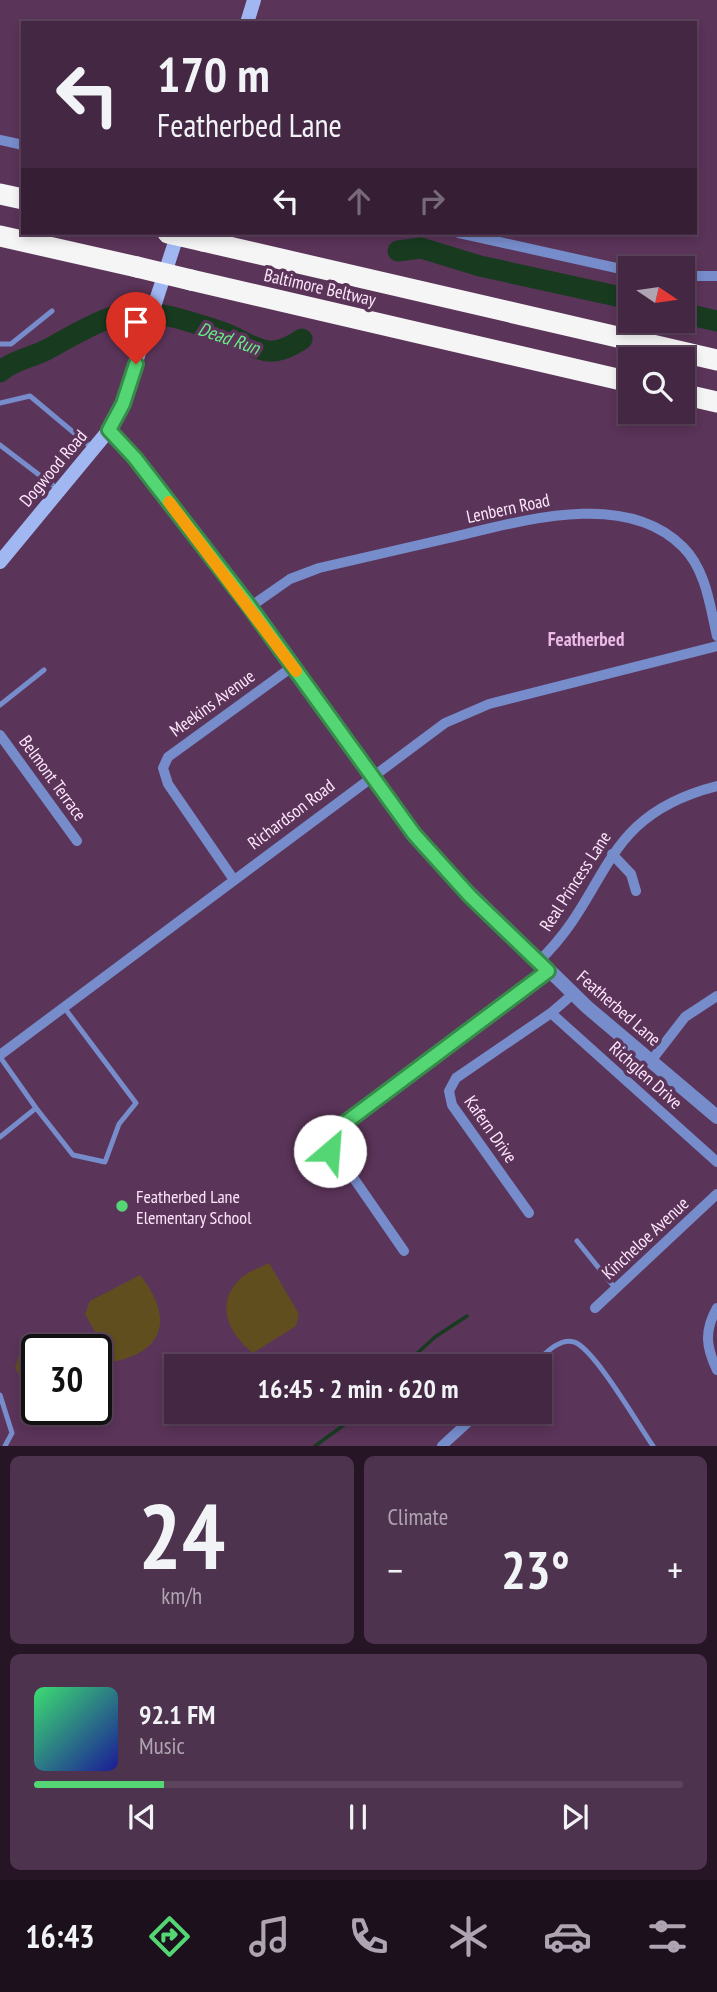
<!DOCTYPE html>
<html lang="en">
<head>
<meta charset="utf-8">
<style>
  body { margin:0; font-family:"PT Sans Narrow",sans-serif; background:#4e334e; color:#f1f3f6; height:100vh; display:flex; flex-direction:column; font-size:26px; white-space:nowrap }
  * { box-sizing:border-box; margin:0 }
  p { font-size:23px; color:#afa5b2 }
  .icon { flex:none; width:38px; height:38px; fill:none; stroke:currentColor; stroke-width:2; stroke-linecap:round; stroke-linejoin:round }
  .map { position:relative; height:1446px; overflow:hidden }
  .side { display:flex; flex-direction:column; gap:10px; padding:10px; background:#251525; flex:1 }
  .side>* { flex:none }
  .top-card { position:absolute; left:21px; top:21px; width:676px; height:214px; border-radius:0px; box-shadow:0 4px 10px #0003,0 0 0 2px #5c445c; background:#442743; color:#f1f3f6; overflow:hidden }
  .needle { width:46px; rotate:103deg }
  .fabs { position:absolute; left:618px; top:256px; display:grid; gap:14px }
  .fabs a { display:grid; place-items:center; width:77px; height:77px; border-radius:0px; background:#442743; box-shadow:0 4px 10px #0003,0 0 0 2px #5c445c; font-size:35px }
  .speed { position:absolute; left:21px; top:1334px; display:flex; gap:14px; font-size:35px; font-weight:700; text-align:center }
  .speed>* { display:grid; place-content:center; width:91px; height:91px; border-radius:50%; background:#442743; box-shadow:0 4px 10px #0003,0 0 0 2px #5c445c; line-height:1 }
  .speed .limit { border:4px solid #111; border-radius:10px; background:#fff; color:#111 }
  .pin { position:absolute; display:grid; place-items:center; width:60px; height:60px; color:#fff; margin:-72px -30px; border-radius:50% 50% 50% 0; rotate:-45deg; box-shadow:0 0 7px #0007 }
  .pin .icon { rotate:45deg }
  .me { position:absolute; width:77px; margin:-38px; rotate:27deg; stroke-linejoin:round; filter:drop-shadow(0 0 5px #0008) }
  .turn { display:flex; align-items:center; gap:24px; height:147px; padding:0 21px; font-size:32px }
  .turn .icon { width:91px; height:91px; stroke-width:2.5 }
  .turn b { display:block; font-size:49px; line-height:60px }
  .lanes { display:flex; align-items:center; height:66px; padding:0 21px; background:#0003; justify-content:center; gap:35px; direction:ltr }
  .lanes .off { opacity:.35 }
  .big { font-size:52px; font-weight:700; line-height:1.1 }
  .side .widget { flex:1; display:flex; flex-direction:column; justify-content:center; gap:10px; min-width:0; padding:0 24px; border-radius:10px; background:#4e334e }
  .side .dial { align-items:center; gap:0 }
  .dial b { font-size:91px; line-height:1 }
  .song { display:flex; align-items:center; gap:21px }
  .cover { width:84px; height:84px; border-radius:10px; background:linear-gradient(135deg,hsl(140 70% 55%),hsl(240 70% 35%)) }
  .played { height:7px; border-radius:4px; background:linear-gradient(90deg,#53d673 20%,#5c445c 20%) }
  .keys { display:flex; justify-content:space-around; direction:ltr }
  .heat { display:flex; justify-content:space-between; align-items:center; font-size:38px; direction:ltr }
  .side .tiles { flex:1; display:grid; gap:10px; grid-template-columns:1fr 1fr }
  .widget:last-child { grid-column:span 2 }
  .trip { position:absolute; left:164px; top:1354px; width:388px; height:70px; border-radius:0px; background:#442743; box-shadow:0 4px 10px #0003,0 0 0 2px #5c445c; font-weight:700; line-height:70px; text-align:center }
  .dock { display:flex; height:112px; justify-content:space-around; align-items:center; background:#1b101b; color:#afa5b2 }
  .dock .icon { width:49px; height:49px }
  .dock .selected { color:#53d673 }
  .dock b { font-size:32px; color:#f1f3f6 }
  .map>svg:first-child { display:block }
</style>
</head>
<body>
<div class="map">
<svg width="717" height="1446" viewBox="0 0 717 1446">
  <rect width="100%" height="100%" fill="#5b3459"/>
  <path fill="#604e1e" d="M269,1263L299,1314L296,1326L253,1353C229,1334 214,1304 240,1279C248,1271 260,1268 269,1263Z
    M140,1275C172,1315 168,1351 112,1362L85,1314L90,1301Z
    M19,1354L30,1364H37V1383L27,1389L15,1368Z
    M37,1389V1409H73L47,1427L27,1396Z"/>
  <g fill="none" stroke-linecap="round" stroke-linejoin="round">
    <path stroke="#183b20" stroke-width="3.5" d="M402,1367L435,1337L467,1316
      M315,1446L362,1412"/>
    <path stroke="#183b20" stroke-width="21" d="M398,251L421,248L480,266L630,299
      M682,313L717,321
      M0,372C14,359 32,358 48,349C70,337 111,312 136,312C163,312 194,323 219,331C255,343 264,365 302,339"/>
    <path stroke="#768ccb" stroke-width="5" d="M0,344H11L52,311
      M0,403L30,396L91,447
      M0,445L59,490
      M0,705L44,670
      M0,1057L36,1108L0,1137
      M36,1108L73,1155L105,1162L119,1124L136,1103L63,1006
      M577,1241L615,1288
      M533,1365C543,1356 559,1337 574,1342C594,1348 639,1426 653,1446
      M0,1395L12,1433L5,1446"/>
    <path stroke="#768ccb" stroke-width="10" d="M0,140L23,145
      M459,233L630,271
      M682,276H717
      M250,607L290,579L319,568C363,558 406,548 449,538C518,522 625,488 683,547C706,570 710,606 717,636
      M0,735L77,841
      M612,854L631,874L636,891
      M234,880L168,784L163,768L168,757L292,667
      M539,961C612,891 598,816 717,786
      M551,1013L717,1162
      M0,1055L445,723L489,704L717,646
      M651,1061L685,1017L717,996
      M529,1213L452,1105L449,1091L456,1078L551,1013L573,994
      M404,1251L348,1170L330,1151L331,1137L418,1066L471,1032L548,971
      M595,1308L717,1194
      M717,1308C704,1331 706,1347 717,1370
      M442,1446L479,1412"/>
    <path stroke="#768ccb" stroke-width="14" d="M109,430L135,458L250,607L371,777L435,859L587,1007L717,1117"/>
    <path stroke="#a1b7f2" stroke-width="14" d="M247,23L254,0
      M0,562L109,430L119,414L178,233"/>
    <path stroke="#f5f5f5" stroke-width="21" d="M0,194L23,199
      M0,236L137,267
      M203,241L717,360
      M191,280L630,382
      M682,394L717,402"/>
    <path stroke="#f5f5f5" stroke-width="21" d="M168,233L203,241
      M137,267L191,280"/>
  </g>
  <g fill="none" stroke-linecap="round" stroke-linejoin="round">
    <g stroke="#368b4b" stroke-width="18">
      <path id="route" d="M136,364L123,404L109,430L135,458L250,607L414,834L470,896L548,971L341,1126L331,1137L330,1151"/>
    </g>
    <use href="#route" stroke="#53d673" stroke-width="12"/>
    <path stroke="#f59e0b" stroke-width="12" d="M169,502L296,671"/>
  </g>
  <circle fill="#53d673" stroke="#5b3459" stroke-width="2.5" cx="122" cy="1206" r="7"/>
  <g text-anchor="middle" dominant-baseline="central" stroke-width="7" stroke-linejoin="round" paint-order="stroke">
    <g font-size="18" fill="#fde5fb" stroke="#5b3459">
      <text transform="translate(320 287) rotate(13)">Baltimore Beltway</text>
      <text transform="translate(53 468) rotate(-50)">Dogwood Road</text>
      <text transform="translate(508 508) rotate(-12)">Lenbern Road</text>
      <text transform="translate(212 703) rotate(-36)">Meekins Avenue</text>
      <text transform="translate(53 778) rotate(54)">Belmont Terrace</text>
      <text transform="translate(291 814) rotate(-37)">Richardson Road</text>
      <text transform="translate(575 881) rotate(-57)">Real Princess Lane</text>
      <text transform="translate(619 1008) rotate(41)">Featherbed Lane</text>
      <text transform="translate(646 1075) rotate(42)">Richglen Drive</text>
      <text transform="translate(491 1129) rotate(55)">Kafern Drive</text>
      <text transform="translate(645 1238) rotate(-43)">Kincheloe Avenue</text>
    </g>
    <g font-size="18" fill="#fde5fb" stroke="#5b3459" text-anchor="start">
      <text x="136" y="1196">Featherbed Lane<tspan x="136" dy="21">Elementary School</tspan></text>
    </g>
    <g font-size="19" font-style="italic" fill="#65ee85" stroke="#5b3459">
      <text transform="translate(229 338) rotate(19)">Dead Run</text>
    </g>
    <g font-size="19" font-weight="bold" fill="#eabbe6" stroke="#5b3459">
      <text x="586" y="639">Featherbed</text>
    </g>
  </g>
</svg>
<div class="fabs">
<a><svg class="needle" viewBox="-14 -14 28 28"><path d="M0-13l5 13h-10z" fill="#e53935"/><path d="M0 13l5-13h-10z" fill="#afa5b2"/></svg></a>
<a><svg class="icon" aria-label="search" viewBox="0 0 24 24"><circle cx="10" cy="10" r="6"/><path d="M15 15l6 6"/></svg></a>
</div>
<div class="speed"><div class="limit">30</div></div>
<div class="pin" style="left:136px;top:364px;background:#d93025"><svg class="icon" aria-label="arrive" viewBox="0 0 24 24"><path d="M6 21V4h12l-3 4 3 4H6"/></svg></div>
<svg class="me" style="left:330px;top:1151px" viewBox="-20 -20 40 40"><circle r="19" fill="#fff"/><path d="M0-13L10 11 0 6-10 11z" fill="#53d673"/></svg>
<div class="trip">16:45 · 2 min · 620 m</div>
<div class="top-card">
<div class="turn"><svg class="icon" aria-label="left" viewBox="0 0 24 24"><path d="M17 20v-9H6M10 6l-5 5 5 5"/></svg><div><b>170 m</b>Featherbed Lane</div></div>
<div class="lanes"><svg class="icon" aria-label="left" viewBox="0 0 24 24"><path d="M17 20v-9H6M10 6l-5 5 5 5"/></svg><svg class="icon off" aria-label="ahead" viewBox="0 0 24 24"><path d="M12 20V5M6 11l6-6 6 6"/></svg><svg class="icon off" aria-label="right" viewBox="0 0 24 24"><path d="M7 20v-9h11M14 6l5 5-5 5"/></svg></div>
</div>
</div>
<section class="side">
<div class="tiles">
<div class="widget dial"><b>24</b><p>km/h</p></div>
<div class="widget"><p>Climate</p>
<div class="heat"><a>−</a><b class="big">23°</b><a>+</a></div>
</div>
<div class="widget">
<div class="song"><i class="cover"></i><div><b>92.1 FM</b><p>Music</p></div></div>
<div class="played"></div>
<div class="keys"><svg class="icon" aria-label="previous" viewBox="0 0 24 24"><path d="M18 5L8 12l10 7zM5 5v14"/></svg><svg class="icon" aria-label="pause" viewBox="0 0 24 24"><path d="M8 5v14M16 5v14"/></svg><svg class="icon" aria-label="next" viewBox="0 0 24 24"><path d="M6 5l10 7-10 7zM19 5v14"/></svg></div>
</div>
</div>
</section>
<nav class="dock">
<b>16:43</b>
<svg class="icon selected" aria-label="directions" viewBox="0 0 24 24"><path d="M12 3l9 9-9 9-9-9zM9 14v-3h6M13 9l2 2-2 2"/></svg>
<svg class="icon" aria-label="music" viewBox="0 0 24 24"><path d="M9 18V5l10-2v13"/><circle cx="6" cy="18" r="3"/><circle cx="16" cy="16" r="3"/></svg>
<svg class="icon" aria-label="phone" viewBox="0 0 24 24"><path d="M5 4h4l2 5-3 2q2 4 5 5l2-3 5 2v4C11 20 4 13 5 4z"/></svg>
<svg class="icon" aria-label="climate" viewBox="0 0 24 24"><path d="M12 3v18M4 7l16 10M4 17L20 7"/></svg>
<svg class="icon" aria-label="car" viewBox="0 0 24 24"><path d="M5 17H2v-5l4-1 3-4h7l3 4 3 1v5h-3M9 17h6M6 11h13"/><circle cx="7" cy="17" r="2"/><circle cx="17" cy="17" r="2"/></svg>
<svg class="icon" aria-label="filters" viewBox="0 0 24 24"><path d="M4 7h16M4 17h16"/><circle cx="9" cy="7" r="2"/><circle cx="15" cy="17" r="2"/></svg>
</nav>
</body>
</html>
